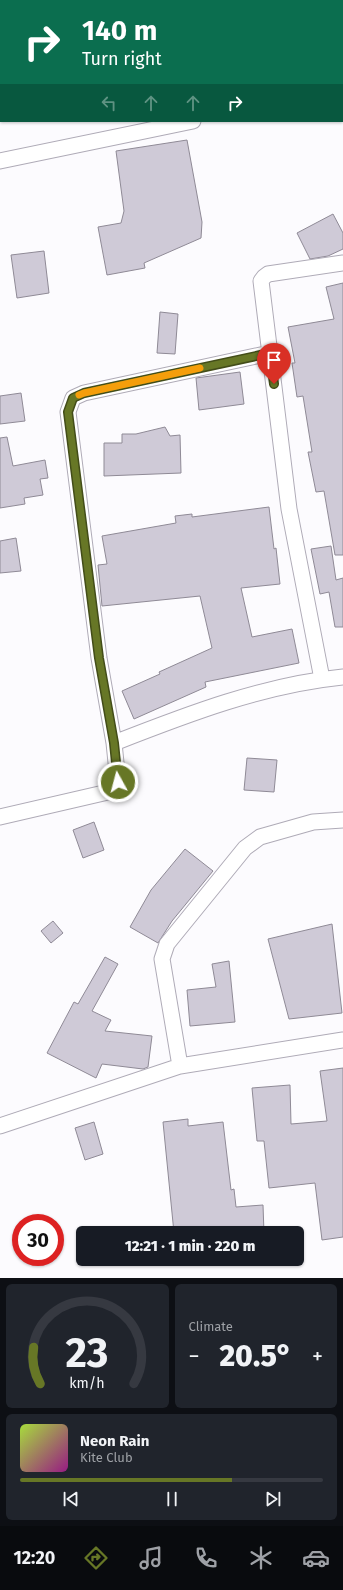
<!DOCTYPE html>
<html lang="en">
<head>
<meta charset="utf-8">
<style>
  body { margin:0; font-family:"Fira Sans",sans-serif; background:#20242c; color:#f1f3f6; height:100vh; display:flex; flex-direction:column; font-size:15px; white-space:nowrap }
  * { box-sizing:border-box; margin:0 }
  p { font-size:13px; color:#9ea1a6 }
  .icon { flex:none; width:22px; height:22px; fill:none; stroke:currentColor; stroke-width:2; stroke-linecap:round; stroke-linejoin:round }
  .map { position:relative; height:1278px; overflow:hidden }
  .panel { display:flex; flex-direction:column; gap:6px; padding:6px; background:#0d0f14; flex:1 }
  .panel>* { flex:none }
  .top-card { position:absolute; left:0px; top:0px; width:343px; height:122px; box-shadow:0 1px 3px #0004; background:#0b6e4f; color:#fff; overflow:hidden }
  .speed { position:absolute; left:12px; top:1214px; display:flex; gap:8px; font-size:20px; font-weight:700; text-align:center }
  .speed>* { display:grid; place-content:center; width:52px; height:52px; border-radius:50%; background:#171b24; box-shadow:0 1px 3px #0004; line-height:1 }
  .speed .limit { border:6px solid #d22; background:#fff; color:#111 }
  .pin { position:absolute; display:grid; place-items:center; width:34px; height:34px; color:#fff; margin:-41px -17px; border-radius:50% 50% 50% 0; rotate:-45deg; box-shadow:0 0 4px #0007 }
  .pin .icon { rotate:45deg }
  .me { position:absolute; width:44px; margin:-22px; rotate:353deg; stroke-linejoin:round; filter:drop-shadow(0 0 3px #0008) }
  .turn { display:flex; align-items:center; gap:14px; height:84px; padding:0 16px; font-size:18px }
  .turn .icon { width:52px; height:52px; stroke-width:2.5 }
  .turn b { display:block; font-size:28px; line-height:34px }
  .lanes { display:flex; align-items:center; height:38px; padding:0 16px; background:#0003; justify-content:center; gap:20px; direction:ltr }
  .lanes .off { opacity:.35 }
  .big { font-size:30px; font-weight:800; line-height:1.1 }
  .panel .widget { flex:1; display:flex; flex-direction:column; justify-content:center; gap:6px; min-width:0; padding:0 14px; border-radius:6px; background:#20242c }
  .panel .dial { align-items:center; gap:0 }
  .dial svg { height:104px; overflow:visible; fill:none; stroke:#363941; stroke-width:7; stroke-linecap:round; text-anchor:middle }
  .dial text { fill:#f1f3f6; stroke:none }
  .song { display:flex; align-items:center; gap:12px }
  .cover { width:48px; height:48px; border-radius:6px; background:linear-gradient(135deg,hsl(80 70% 55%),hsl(310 70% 35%)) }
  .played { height:4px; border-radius:2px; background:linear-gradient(90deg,#677726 70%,#363941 70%) }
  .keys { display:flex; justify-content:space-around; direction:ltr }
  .heat { display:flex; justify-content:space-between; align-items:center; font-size:22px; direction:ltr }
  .panel .tiles { flex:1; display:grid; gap:6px; grid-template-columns:1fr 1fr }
  .widget:last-child { grid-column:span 2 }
  .trip { position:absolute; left:76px; top:1226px; width:228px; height:40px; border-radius:6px; background:#171b24; box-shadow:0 1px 3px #0004; font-weight:800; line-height:40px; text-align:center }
  .tab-bar { display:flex; height:64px; justify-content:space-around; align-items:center; background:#090b0e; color:#9ea1a6 }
  .tab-bar .icon { width:28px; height:28px }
  .tab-bar .current { color:#677726 }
  .tab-bar b { font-size:18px; color:#f1f3f6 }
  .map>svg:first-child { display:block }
</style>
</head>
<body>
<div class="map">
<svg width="343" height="1278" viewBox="0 0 343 1278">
  <rect width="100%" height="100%" fill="#fcfbfe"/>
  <path fill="#cfcad7" stroke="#8f8a96" d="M187,140L202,222L201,238L144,263L145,268L107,275L98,227L121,223L124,211L116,151Z
    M333,214L343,233V249L328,256L310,259L297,233Z
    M44,251L49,293L17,298L11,255Z
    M343,283V555H335L324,491L316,492L308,452H312L303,396L297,397L292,363H295L288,327L334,319L326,287Z
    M160,312L178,314L175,354L157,353Z
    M240,372L244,404L199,410L196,378Z
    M21,393L25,421L0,424V396Z
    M165,427L170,436L180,435L181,473L104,476V443H122V434H136Z
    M7,437L13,466L45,460L48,478L40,479L43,495L24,498L25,504L0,508V438Z
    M269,507L274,549L276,548L280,584L241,588L252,637L292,629L299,663L205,682L206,687L134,719L122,691L160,674L159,672L212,648L200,596L102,606L98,565L107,564L102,536L176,523L175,516L192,514V517Z
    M16,538L21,571L0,573V541Z
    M331,546L336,580L343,578V627H335L329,592L320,594L311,549Z
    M247,758L277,760L274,792L244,790Z
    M94,822L104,850L83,858L73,830Z
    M185,849L213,871L172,921L158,943L130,927L151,890Z
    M53,921L63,933L51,943L41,931Z
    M332,924L342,1013L289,1019L268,939Z
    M105,957L118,964L92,1011L111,1020L105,1031L152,1036L148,1067L143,1069L102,1064L96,1078L47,1053L74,1002L78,1004Z
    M229,961L235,1022L190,1026L187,990L216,987L212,964Z
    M343,1068V1237L322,1240L315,1183L269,1188L264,1141H257L252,1088L290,1085L291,1124L327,1121L320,1071Z
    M188,1119V1126L223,1122L231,1190L234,1189L236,1207L263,1205L264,1233H174L163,1122Z
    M94,1122L103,1154L85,1160L75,1128Z"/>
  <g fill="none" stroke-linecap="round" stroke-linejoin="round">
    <g stroke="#afabb7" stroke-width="17">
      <path id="minor" d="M247,0V1
        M0,161L193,121
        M322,679L289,509L261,281L264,277L268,274L343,263
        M114,743C188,714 263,685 343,677
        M0,817L108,792L115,788L118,782L114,743L99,658L68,412L73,398L84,393L270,353
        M180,1066L162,959L167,944L245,848L260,837L313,822L343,820
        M0,1126L180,1066L343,1040"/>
    </g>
    <use href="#minor" stroke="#fff" stroke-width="15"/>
  </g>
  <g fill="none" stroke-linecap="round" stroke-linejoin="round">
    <g stroke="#434d19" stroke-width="10">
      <path id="route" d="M118,782L114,743L99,658L68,412L73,398L84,393L270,353L274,384"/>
    </g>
    <use href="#route" stroke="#677726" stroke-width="7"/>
    <path stroke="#f59e0b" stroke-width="7" d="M79,395L84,393L200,368"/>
  </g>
</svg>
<div class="speed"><div class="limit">30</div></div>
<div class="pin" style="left:274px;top:384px;background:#d93025"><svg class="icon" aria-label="arrive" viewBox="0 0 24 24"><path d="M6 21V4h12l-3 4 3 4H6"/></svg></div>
<svg class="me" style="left:118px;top:782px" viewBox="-20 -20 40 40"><circle r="17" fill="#677726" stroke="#fff" stroke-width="3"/><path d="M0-11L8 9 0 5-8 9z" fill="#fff"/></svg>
<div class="trip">12:21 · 1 min · 220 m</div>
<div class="top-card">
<div class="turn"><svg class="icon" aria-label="right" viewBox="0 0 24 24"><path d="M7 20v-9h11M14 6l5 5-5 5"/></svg><div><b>140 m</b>Turn right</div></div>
<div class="lanes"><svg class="icon off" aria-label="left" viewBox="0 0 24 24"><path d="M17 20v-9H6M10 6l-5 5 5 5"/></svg><svg class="icon off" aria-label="ahead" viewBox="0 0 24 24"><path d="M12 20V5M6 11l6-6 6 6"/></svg><svg class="icon off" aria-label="ahead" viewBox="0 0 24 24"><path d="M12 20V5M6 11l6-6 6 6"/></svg><svg class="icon" aria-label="right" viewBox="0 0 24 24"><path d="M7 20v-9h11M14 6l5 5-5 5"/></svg></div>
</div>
</div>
<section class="panel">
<div class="tiles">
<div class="widget dial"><svg viewBox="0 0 100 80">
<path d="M14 69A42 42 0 1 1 86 69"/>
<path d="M14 69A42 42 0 0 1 9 41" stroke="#677726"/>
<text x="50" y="56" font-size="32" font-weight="700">23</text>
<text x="50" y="72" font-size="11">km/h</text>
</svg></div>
<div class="widget"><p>Climate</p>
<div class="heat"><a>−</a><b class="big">20.5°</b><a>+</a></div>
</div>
<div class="widget">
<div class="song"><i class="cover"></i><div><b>Neon Rain</b><p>Kite Club</p></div></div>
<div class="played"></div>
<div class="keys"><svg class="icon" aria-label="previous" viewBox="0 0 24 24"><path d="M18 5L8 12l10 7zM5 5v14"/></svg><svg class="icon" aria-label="pause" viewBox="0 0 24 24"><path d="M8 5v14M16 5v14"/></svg><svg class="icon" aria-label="next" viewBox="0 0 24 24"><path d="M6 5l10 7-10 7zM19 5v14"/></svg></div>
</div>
</div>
</section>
<nav class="tab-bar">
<b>12:20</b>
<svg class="icon current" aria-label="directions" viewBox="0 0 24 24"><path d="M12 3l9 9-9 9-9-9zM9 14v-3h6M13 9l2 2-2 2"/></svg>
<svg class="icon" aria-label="music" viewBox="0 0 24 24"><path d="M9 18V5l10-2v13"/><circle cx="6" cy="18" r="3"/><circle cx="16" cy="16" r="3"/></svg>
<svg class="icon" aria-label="phone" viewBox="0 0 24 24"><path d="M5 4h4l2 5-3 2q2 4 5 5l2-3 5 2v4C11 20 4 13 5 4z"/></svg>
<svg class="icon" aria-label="climate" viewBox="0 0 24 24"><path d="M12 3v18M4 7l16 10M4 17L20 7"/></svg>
<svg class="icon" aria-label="car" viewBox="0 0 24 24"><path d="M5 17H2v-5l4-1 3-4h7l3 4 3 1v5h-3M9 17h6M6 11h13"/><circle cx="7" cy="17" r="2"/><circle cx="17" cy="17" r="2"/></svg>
</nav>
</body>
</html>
